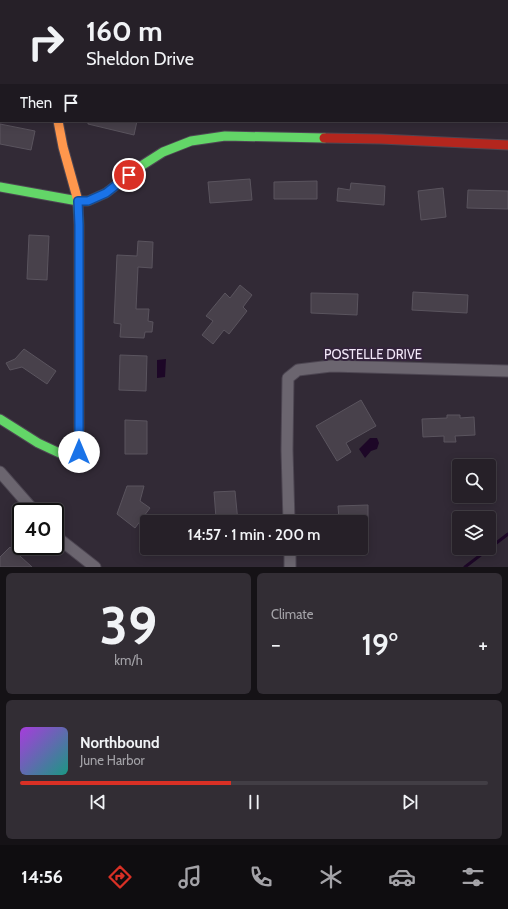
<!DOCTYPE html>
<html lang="en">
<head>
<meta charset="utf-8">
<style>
  body { margin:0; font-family:Cabin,sans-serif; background:#322d34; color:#f1f3f6; height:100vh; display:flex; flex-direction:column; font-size:15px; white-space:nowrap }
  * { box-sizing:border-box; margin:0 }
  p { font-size:13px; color:#a4a3a8 }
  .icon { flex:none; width:22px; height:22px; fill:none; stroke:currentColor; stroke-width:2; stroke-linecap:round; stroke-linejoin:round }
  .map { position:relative; height:567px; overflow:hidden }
  .side { display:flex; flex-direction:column; gap:6px; padding:6px; background:#151216; flex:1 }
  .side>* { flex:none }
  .top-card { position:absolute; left:0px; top:0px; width:508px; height:122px; box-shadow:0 2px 10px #0003,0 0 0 1px #423e45; background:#262028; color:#f1f3f6; overflow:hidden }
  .fabs { position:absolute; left:452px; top:459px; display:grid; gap:8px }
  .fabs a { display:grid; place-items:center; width:44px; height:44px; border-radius:4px; background:#262028; box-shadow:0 2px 10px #0003,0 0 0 1px #423e45; font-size:20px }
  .speed { position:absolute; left:12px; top:503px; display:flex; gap:8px; font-size:20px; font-weight:700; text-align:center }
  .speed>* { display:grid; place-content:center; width:52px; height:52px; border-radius:50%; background:#262028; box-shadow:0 2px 10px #0003,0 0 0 1px #423e45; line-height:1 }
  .speed .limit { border:2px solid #111; border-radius:6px; background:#fff; color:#111 }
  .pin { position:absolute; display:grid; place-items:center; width:34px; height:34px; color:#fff; margin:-17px; border:2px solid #fff; border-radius:50%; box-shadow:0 1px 4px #0007 }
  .me { position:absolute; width:44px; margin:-22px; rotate:0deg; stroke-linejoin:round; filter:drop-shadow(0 0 3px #0008) }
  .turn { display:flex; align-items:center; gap:14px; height:84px; padding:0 20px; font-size:18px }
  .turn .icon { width:52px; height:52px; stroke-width:2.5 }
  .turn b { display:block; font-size:28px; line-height:34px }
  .then { display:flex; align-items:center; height:38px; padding:0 20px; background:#0003; gap:8px; font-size:15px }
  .big { font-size:30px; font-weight:600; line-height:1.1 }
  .side .tile { flex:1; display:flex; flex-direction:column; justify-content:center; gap:6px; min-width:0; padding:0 14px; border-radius:6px; background:#322d34 }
  .side .dial { align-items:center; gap:0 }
  .dial b { font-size:52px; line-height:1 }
  .song { display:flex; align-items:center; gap:12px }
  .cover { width:48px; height:48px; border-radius:6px; background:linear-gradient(135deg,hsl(280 70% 55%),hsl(170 70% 35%)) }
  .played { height:4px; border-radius:2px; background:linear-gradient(90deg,#d93025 45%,#423e45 45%) }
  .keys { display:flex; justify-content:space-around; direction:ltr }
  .heat { display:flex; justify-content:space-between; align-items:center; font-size:22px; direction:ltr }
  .side .tiles { flex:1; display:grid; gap:6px; grid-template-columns:1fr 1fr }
  .tile:last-child { grid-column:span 2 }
  .trip { position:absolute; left:140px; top:515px; width:228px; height:40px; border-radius:4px; background:#262028; box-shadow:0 2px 10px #0003,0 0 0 1px #423e45; font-weight:600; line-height:40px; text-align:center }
  .dock { display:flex; height:64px; justify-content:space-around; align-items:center; background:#0f0d10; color:#a4a3a8 }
  .dock .icon { width:28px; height:28px }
  .dock .current { color:#d93025 }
  .dock b { font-size:18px; color:#f1f3f6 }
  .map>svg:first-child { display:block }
</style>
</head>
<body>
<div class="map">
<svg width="508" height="567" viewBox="0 0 508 567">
  <rect width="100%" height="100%" fill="#322a36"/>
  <path fill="#1d0727" d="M166,359L165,377L157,378V360Z
    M370,438H377L379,443L377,449L371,451L365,458L359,449Z"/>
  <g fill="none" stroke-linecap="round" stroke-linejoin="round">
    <path stroke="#1d0727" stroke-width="3" d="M465,567L508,534"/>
  </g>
  <path fill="#48414b" stroke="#5a545e" d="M88,121H137L134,135L88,124Z
    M0,124L35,131L31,150L0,144Z
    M250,179L252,200L210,203L208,182Z
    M317,181V199H274V182Z
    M351,183L385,186L384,205L337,201L338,188L350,190Z
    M443,188L446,217L421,220L418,191Z
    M468,190L508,191V209L467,208Z
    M29,235L49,236L47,280L27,279Z
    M138,241L153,242L152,268L138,267L136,309H149L148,321L153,322L152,332H145L144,338L120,337L121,324L114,323L117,255L137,256Z
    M240,285L252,295L243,307L247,311L229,334L224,330L213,344L202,335L213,321L206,316L225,293L230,298Z
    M413,292L468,295L467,313L412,310Z
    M311,293L358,294L357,315L311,313Z
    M24,349L56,371L47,384L22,367L10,370L6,363L15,359Z
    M120,355L147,356L146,391L119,390Z
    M361,400L376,426L346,443L351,452L337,461L316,426Z
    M447,415H460V418L474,417L475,435L455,436L456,442H444V436L423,437L422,419L447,418Z
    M125,420L147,421V454H125Z
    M127,486H144L140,501L150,508L135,528L117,514Z
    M235,491L238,522H223V518H216L214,492Z
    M368,505V522H348V519H339L338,506Z
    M10,547L32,567H0V557Z"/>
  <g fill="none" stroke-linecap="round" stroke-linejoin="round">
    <g stroke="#4d4652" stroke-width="13">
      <path id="street" d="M80,1V0
        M0,472L35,512
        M289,522L287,450L288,378L298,370L331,366L508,371
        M55,535L58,538L95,567
        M290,548V567"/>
    </g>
    <g stroke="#4d4652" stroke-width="11">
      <path id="fast" d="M0,187L78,201H88L106,193L141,166L163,152L191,141L225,136L324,138
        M0,419L38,443L68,457L75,458L78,456L79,452V225L78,205"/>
    </g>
    <g stroke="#4d4652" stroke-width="11">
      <path id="slow" d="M58,121L63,147L78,201V205"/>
    </g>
    <g stroke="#4d4652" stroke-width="11">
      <path id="jam" d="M324,138L381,139L508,145"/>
    </g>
    <use href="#street" stroke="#6b656f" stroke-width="11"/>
    <use href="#fast" stroke="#63d668" stroke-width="9"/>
    <use href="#slow" stroke="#ff974d" stroke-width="9"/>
    <use href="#jam" stroke="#b3261e" stroke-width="9"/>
  </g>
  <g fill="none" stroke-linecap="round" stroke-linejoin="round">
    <g stroke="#114b97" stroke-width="10">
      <path id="route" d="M79,452V225L78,201H88L106,193L129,175"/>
    </g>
    <use href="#route" stroke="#1a73e8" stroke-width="7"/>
  </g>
  <g text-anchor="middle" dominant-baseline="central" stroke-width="4" stroke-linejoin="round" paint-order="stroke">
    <g font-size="13" fill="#f2e8f8" stroke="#34243c">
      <text x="373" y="354">POSTELLE DRIVE</text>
    </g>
  </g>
</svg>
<div class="fabs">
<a><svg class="icon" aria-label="search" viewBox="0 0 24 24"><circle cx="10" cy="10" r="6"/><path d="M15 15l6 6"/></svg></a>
<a><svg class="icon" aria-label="layers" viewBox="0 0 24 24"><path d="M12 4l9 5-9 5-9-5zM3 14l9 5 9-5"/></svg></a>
</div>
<div class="speed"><div class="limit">40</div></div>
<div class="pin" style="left:129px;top:175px;background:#d93025"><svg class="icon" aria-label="arrive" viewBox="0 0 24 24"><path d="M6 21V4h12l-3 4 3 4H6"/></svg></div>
<svg class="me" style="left:79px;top:452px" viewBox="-20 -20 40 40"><circle r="19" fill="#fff"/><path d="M0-13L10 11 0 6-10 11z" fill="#1a73e8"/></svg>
<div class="trip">14:57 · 1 min · 200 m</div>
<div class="top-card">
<div class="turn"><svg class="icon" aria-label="right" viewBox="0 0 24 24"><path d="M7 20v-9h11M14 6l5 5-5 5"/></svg><div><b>160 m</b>Sheldon Drive</div></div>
<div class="then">Then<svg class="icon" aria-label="arrive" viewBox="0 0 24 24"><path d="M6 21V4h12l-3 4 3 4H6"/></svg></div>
</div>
</div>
<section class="side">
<div class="tiles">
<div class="tile dial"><b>39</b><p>km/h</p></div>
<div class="tile"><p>Climate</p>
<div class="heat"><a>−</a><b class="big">19°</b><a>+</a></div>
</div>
<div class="tile">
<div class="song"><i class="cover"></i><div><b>Northbound</b><p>June Harbor</p></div></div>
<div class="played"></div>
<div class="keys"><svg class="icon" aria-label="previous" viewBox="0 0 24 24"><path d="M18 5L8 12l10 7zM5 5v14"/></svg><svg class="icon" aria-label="pause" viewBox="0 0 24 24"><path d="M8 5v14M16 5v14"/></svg><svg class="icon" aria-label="next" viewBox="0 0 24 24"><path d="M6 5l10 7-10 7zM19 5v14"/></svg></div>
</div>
</div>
</section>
<nav class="dock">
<b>14:56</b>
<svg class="icon current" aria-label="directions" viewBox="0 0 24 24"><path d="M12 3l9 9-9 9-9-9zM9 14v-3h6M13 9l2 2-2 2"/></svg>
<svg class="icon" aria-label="music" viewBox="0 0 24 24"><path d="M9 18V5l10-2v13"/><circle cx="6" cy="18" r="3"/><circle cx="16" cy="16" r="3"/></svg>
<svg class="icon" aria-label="phone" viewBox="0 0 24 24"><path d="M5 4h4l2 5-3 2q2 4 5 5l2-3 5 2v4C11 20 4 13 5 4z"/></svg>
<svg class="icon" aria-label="climate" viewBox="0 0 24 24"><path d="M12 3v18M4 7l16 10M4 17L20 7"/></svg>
<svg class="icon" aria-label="car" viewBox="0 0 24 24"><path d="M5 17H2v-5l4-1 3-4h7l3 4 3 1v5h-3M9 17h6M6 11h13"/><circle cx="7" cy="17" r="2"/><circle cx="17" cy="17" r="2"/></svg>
<svg class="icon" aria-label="filters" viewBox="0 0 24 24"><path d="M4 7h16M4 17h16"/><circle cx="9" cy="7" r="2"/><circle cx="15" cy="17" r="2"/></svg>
</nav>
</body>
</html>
